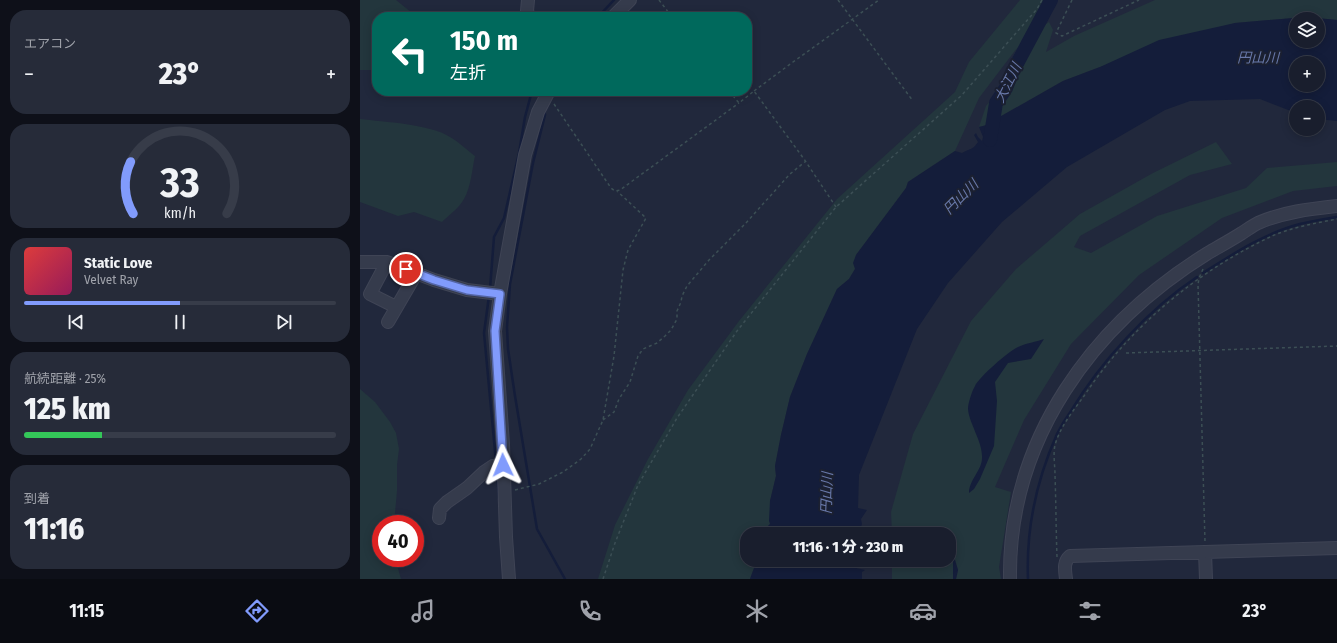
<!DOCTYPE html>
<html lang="ja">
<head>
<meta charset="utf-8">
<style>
  body { margin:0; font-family:"Fira Sans Condensed","Noto Sans JP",sans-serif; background:#262b39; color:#f1f3f6; height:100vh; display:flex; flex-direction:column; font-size:15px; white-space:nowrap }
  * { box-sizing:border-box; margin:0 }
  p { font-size:13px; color:#9fa2aa }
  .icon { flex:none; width:22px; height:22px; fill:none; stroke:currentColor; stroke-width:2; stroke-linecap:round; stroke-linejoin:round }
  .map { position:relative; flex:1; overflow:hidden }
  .panel { display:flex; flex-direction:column; gap:10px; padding:10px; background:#0e1019; width:360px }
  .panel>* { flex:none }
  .top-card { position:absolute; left:12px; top:12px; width:380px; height:84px; border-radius:16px; box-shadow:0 2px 10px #0003,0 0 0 1px #373c49; background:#00695c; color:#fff; overflow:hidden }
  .tools { position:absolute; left:929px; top:12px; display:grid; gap:8px }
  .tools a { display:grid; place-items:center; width:36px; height:36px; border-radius:50%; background:#191e2d; box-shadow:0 2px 10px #0003,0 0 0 1px #373c49; font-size:20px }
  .speed { position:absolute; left:12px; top:515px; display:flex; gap:8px; font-size:20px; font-weight:700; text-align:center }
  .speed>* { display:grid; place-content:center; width:52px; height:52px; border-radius:50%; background:#191e2d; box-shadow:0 2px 10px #0003,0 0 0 1px #373c49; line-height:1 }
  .speed .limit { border:6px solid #d22; background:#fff; color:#111 }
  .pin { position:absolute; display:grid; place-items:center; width:34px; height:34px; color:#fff; margin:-17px; border:2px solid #fff; border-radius:50%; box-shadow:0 1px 4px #0007 }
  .me { position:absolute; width:44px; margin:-22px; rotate:358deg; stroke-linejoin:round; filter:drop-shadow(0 0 3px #0008) }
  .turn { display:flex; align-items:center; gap:14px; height:84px; padding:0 12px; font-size:18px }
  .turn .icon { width:52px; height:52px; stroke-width:2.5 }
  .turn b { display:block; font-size:28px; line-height:34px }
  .big { font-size:30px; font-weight:800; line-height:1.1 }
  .panel .tile { flex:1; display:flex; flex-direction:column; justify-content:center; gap:6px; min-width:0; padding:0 14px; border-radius:16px; background:#262b39 }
  .panel .dial { align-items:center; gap:0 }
  .dial svg { height:104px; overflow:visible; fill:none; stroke:#373c49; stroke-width:7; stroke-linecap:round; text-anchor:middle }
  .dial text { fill:#f1f3f6; stroke:none }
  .song { display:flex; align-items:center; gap:12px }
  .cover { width:48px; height:48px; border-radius:6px; background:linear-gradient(135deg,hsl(0 70% 55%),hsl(330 70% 35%)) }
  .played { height:4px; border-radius:2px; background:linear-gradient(90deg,#819bfc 50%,#373c49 50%) }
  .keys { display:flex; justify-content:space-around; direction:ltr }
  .heat { display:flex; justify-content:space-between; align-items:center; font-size:22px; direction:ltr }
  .charge { height:6px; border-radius:3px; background:linear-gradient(90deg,#34c759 25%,#373c49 0) }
  .trip { position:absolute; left:380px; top:527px; width:216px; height:40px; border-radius:16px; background:#191e2d; box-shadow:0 2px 10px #0003,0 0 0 1px #373c49; font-weight:800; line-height:40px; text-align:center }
  .tabs { display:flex; height:64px; justify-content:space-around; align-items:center; background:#0a0c12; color:#9fa2aa }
  .tabs .icon { width:28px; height:28px }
  .tabs .selected { color:#819bfc }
  .tabs b { font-size:18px; color:#f1f3f6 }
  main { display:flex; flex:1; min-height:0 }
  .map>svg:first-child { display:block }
</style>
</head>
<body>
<main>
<section class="panel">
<div class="tile"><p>エアコン</p>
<div class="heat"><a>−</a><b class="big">23°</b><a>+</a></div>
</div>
<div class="tile dial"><svg viewBox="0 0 100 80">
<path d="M14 69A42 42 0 1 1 86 69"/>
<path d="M14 69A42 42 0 0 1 12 29" stroke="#819bfc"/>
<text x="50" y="56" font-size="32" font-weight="700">33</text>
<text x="50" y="72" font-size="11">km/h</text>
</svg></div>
<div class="tile">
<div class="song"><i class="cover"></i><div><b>Static Love</b><p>Velvet Ray</p></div></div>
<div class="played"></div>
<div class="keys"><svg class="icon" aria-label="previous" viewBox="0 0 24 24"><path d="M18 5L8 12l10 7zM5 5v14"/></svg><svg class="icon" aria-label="pause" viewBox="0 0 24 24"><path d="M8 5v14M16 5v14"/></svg><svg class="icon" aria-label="next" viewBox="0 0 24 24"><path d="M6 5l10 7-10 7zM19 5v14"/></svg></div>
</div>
<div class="tile"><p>航続距離 · 25%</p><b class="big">125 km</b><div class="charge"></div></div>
<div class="tile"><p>到着</p><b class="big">11:16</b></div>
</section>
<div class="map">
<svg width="977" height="579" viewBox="0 0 977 579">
  <rect width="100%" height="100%" fill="#21283c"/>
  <path fill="#23363d" d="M0,0H36L57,17H17V70H0Z
    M660,0H685L661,42L668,36L689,22L693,30L686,52L714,36L795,0H977V20L946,17L875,23L740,67L703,81L636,119L627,125L619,127L626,106L637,92L657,48L619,98L595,151L548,182L546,188L496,255L495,269L489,279L477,289L447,354L430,397L421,435L415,466L416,476L410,501V524L405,529L403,534H387V560H397L390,579H238L255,525L288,459L328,390L379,321L477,199L595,92L609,62Z
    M0,119C24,122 70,124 90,137C99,142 107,150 115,156C112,169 111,187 104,199C99,208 89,215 82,222L54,212L38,216L0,202Z
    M856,142L872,164L830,175L720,236L714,247L731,253L797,216L886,188L907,168L977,162V186L933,191L862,218L779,275L711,344L664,420L635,487L651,492L639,567L641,579H596L598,570L594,556L593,579H532V560H589V534H532L531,512L553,434L611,321L656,269L720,214L793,173Z
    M0,389L15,402L30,422L36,433L39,449L37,465V491L34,524H21V558H35L41,579H0Z"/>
  <path fill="#141d3a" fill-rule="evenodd" d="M946,17L977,20V121L958,119V107H936V113L900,99L830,101L805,110L707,167L642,222L588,283L557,329L499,475L498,508L507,510L501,519L502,524L499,532L500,534H403L405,529L410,524L409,521L410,501L416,476L415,466L421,435L430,397L447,354L477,289L489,279L495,269L493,263L496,255L546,188L548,182L595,151L602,153C610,148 612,151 618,142L614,135L616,133L618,137L622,141L623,137L619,127L627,125L636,119L703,81L740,67L799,40L875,23ZM936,19H958V41H936ZM936,63H958V85H936Z
    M684,339L671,359L648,363L635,382L637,401L634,446L620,479L614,489L609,493C609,479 623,470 622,456C622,441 609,423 608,409C608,403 612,391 615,386C619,377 649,351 658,347C666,343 676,342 684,339Z
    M593,554L598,570L596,579H593Z
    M397,560H496V568L505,570L502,572V579H390Z"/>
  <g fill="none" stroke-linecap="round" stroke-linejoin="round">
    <path stroke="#141d3a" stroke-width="2.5" d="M238,17L254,0
      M184,109L185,115L173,163L150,284L147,327L148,349L155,396L177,529L205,579
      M843,273C873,254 905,233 940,224C952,221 965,219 977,217
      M130,289L134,237L144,218L159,153L165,117L172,91
      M129,296L124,333L136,462
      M137,469L139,498
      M668,579C666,529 677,479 697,434C701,426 706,418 711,411C741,361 789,309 837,277"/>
    <path stroke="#141d3a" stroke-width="14" d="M630,140L636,103L646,88L652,73L691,0"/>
    <g stroke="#3f4455" stroke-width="14">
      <path id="minor" d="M168,0L167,11L169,17
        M253,17L270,0
        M0,262H27L74,280L107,290L140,294
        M27,262L10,294L36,307
        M28,322L56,274
        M79,518L80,509L87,502L107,488L124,472L133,466L143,465
        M845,552L846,579
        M149,579L146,537L143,444L135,331L140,294L165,155L178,112L189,91
        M650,579C648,439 733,324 848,253C860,246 871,240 882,233C887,230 892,226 898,223C923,212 950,209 977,206
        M706,579C705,570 703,562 710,556L977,548"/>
    </g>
    <path stroke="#3c4f55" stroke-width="1.5" stroke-dasharray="3 3" stroke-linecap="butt" d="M299,0L312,17
      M478,0L553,101
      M712,0L696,33L702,36L779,0
      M369,91L379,103L394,91L444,159L476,207
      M394,91L433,62L519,0
      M194,104L251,188L255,191L260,190L379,103
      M843,269L839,278L838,285L845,542
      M766,353L977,346
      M243,420L254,412L259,399L270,382L278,356L283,349L297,343L305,336L311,330L317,319V311L321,302L322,296L327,286L349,260L385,224L430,174L446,161
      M155,490L179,484L203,472L221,459L230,449L243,420L254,356L263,270L268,250L286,218L257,191
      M697,557C696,530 696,503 695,475C695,466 693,454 695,445C700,427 713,411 724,396C769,328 836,272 910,237C929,228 956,223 977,219
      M243,579L255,543L278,485L317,418L377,331L476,207L602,95L677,9L682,0"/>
    <use href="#minor" stroke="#353b4c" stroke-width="12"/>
  </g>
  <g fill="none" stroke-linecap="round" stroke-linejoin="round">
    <g stroke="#5465a4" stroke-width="10">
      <path id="route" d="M46,269L74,280L107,290L140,294L135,331L143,465"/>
    </g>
    <use href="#route" stroke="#819bfc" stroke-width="7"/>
  </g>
  <g text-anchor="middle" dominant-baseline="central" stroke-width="4" stroke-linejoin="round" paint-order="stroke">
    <g font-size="14" font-style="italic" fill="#6878a9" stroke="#1b2031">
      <text transform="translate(898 58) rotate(1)">円山川</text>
      <text transform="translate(648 83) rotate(-63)">大江川</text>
      <text transform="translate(601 197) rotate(-45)">円山川</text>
      <text transform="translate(467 493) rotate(-88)">円山川</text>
    </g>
  </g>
</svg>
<div class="tools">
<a><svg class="icon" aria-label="layers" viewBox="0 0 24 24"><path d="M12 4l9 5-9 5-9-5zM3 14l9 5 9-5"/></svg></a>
<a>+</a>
<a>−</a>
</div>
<div class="speed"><div class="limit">40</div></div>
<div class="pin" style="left:46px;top:269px;background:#d93025"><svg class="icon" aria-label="arrive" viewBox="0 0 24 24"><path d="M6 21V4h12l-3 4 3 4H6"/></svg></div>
<svg class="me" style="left:143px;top:465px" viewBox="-20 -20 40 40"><path d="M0-17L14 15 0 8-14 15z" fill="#819bfc" stroke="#fff" stroke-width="4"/></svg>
<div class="trip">11:16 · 1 分 · 230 m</div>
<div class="top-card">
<div class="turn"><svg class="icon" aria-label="left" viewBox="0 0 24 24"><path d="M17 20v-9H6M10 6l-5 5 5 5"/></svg><div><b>150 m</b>左折</div></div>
</div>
</div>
</main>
<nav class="tabs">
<b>11:15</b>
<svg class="icon selected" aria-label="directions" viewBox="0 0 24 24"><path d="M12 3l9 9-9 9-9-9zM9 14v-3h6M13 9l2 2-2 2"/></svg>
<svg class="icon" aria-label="music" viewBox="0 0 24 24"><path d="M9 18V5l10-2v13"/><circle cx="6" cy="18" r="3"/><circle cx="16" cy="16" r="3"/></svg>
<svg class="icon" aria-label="phone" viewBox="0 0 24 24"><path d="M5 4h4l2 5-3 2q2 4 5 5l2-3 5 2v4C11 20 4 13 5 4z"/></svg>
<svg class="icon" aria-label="climate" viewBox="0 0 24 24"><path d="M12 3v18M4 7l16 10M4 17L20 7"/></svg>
<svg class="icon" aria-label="car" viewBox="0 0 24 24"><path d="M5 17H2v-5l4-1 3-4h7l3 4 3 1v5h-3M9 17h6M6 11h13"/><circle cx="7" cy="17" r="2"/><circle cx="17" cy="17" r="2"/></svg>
<svg class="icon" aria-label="filters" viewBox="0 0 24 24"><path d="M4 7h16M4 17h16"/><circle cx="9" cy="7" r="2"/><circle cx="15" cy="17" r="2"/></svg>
<b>23°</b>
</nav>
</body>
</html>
